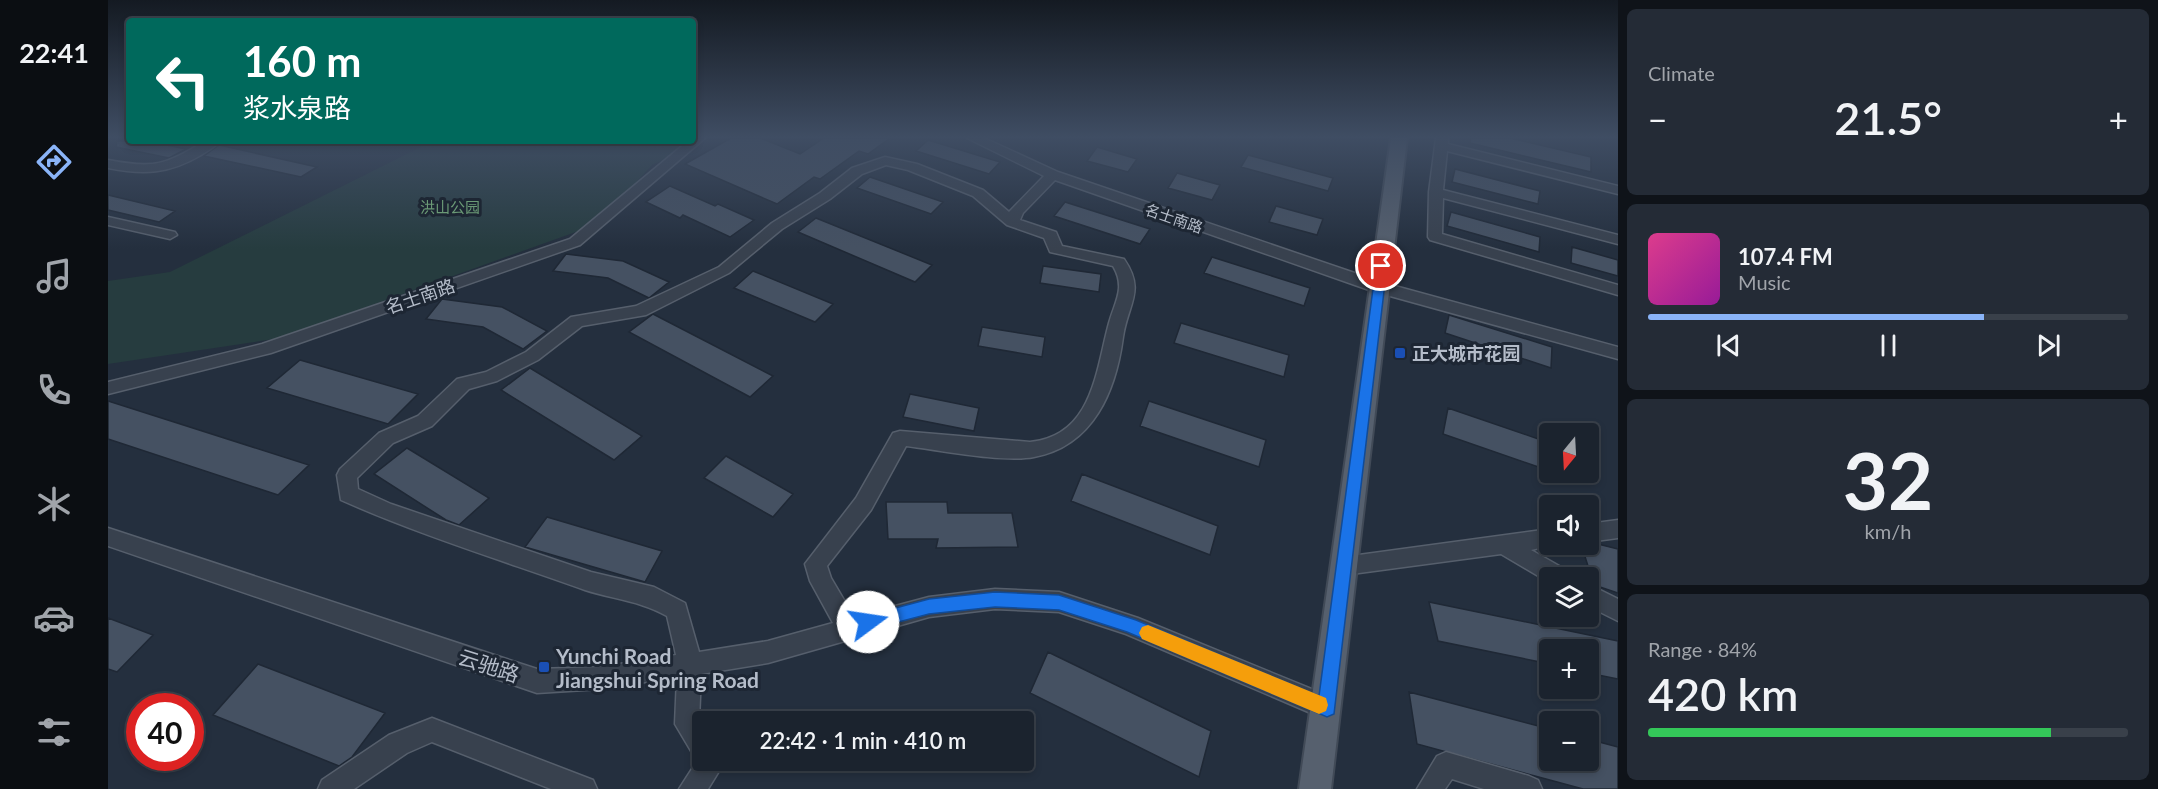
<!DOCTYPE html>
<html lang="en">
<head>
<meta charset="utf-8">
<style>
  body { margin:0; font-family:Lato,"Noto Sans SC",sans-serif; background:#242b36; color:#f1f3f6; height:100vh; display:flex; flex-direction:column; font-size:22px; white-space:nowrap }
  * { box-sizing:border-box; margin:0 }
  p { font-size:20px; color:#a0a4aa }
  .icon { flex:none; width:33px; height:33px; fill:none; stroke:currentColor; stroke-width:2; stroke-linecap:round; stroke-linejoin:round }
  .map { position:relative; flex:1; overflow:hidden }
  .sheet { display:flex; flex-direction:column; gap:9px; padding:9px; background:#0f1319; width:540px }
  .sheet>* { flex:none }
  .guide { position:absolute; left:18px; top:18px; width:570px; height:126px; border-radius:6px; box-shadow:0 3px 9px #0003,0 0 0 2px #39404a; background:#00695c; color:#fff; overflow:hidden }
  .needle { width:39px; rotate:198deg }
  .buttons { position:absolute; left:1431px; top:423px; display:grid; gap:12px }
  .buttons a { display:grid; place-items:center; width:60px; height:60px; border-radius:6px; background:#1b232e; box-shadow:0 3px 9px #0003,0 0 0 2px #39404a; font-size:30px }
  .speed { position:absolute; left:18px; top:693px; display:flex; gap:12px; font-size:30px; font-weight:700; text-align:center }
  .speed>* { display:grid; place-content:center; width:78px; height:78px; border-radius:50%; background:#1b232e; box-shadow:0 3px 9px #0003,0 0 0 2px #39404a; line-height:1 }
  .speed .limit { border:9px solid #d22; background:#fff; color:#111 }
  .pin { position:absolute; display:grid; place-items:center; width:51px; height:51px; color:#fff; margin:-26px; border:3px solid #fff; border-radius:50%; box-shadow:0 2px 6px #0007 }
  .me { position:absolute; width:66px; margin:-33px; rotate:76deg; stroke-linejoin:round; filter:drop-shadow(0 0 4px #0008) }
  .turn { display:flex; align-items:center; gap:21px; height:126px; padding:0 18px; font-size:27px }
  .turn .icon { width:78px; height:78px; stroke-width:2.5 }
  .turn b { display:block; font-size:42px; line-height:51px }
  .big { font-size:45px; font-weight:600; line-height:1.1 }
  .sheet .card { flex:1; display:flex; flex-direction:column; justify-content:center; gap:9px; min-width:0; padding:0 21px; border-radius:9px; background:#242b36 }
  .sheet .dial { align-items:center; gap:0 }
  .dial b { font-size:78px; line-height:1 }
  .song { display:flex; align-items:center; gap:18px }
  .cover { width:72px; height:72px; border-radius:9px; background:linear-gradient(135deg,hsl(330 70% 55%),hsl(300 70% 35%)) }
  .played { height:6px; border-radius:3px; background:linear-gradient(90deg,#8ab4f8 70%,#39404a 70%) }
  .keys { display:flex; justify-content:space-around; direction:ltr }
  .heat { display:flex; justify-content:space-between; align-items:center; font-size:33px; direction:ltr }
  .charge { height:9px; border-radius:4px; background:linear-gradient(90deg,#34c759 84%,#39404a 0) }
  .trip { position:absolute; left:584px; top:711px; width:342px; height:60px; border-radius:6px; background:#1b232e; box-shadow:0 3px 9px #0003,0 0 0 2px #39404a; font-weight:600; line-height:60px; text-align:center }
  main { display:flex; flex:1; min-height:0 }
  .tabs { display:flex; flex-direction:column; width:108px; justify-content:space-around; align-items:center; background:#0b0e12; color:#a0a4aa }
  .tabs .icon { width:42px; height:42px }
  .tabs .current { color:#8ab4f8 }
  .tabs b { font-size:27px; color:#f1f3f6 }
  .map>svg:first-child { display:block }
</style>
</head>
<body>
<main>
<nav class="tabs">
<b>22:41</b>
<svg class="icon current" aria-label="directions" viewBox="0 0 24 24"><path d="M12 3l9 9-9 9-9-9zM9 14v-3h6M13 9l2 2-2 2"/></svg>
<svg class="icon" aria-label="music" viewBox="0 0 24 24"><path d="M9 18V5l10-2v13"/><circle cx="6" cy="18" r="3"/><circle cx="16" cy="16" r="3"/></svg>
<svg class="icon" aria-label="phone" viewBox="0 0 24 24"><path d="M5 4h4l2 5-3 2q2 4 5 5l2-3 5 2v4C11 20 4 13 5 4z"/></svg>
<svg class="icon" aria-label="climate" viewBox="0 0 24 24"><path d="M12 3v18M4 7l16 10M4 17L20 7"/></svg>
<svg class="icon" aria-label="car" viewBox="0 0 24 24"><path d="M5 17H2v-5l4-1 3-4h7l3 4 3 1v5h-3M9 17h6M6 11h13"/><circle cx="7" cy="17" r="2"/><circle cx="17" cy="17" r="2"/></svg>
<svg class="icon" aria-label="filters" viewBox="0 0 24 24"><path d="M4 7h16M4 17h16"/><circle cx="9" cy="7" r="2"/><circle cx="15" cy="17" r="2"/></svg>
</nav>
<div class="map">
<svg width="1510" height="789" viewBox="0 0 1510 789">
  <rect width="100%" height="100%" fill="#242f3e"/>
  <path fill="#263c3f" d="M585,138H600L544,165L490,224L172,338L0,364V281L62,272L325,141H585Z"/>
  <path fill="#455162" stroke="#1f2835" stroke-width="1.5" d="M623,138H652L692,154L716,138H782L760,154L751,151L712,179L706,177L669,204L577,164Z
    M1363,138H1402L1483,157V172L1362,143Z
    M820,140L892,162L881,174L808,151Z
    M9,141H39L78,149L61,158L8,147Z
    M111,145L209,167L193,177L96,156Z
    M989,147L1029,159L1020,172L979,161Z
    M1140,155L1225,178L1220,191L1133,167Z
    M1347,169L1432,191L1430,204L1344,182Z
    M1069,173L1112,185L1104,200L1060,188Z
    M762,177L835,202L823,214L749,188Z
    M562,186L607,206L610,204L646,220L622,237L575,215L572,218L538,202Z
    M0,195L67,211L51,222L0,210Z
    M957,202L1042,229L1032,244L946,216Z
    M1168,206L1215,219L1209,235L1161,222Z
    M1343,212L1432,237L1431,252L1339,226Z
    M708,218L824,265L807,282L690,232Z
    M1464,247L1510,260V276L1463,263Z
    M458,254L515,261L561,282L541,298L500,278L445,271Z
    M1104,257L1202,288L1196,306L1096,273Z
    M935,266L993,274L991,292L932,283Z
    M645,271L725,304L707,322L626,288Z
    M334,299L394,307L439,331L415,349L375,327L318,319Z
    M545,314L665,376L642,397L521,332Z
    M1341,315L1444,347L1443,368L1337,333Z
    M1073,323L1181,355L1176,377L1066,343Z
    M874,327L937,337L934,357L870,346Z
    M192,360L310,394L280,424L159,388Z
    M422,368L534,436L506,460L393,390Z
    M802,394L871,408L866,431L795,417Z
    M0,401L201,465L170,495L0,439Z
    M1041,401L1158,440L1151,467L1032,426Z
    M1340,408L1442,443V471L1335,434Z
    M299,448L381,498L351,525L338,520L266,474Z
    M618,456L685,494L665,517L596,478Z
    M974,474L1110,526L1102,555L963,501Z
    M778,502H839L840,513H904L910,547L828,548L830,539H780Z
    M439,517L554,551L537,582L417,547Z
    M1486,543L1510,549V593L1486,585L1473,544Z
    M1321,602L1510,641V679L1480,673V650H1442V664L1330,641Z
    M0,618L45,635L9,672L0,669Z
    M940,652L1103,731L1091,777L922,693Z
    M150,664L277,713L244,757L231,766L105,715Z
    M1301,692L1442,729V760H1480V739L1510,747V789H1475L1309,744Z"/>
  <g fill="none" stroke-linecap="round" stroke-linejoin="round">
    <g stroke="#565f6c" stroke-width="3">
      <path id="minor" d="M585,138H597L472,245L163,353L0,394V382L154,344L462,239L580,141H585Z
        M859,138H876L950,172L1276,283L1510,347V359L1264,291L947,180L915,213L912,220L948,232L954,246L1016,259C1038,291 1020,303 1015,337C1008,390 986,446 926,457C895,463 831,450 798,446L763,510L719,566L723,578L746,617L821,597L887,589L951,592L1030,618L1228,699L1231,708L1228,717L1219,720L1018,634L951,612L887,609L821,617L660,663L593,674L591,721L594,726V760H615L616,763L600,789H571L589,761L567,724L569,677L493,689L429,693L0,546V528L429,669L493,667L568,655L559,616C533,601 505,599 477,590C396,561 312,535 233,500L229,475L232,469L271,433L310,416L349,379L378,372L418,352L463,317L528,306L611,267L664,223L712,193L744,168L777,157L809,164L875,190L901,212L936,176ZM778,165L800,170L865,196L899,225L936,238L942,252L1005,266C1018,288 1007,301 1001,323C988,370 985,436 922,442L792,431L785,433L748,498L697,564L702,581L725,623L660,641L591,652L577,603L546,587L483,572L283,504L250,489L249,478L285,443L324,426L361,389L389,381L430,360L474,326L538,315L621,273L674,229L722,199L754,174Z
        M1328,138H1340V144L1510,186V194L1339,151L1335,190L1510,235V244L1335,198L1334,234L1510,285V295L1322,240L1320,237L1321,192Z
        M97,141H112C107,147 99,151 93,155C61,174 36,175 0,168V160C47,169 57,165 97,141Z
        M0,217L67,232L69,235L62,239L0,225Z
        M1510,520V538L1480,542V524Z
        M1442,529V544H1449L1423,550L1460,571L1463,578H1442V583L1393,554L1236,575L1228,573L1225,566L1228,559L1236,557Z
        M1480,584L1510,599V621L1480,606Z
        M324,718L485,780L489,789H443L324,742L299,753L246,789H210L214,780L281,735Z
        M1338,752L1421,776L1430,780L1434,789H1376L1344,779L1337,789H1309L1329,756Z"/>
    </g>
    <g stroke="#414a57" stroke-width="4">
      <path id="major" d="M1283,138H1299L1223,789H1191Z"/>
    </g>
    <use href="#minor" fill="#38414e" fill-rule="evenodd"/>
    <use href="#major" fill="#56606e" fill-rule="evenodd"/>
  </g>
  <linearGradient id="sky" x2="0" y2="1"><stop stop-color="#141a22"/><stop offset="0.55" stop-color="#3f4d63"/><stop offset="1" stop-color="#3f4d63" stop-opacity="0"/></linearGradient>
  <rect width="1510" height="249" fill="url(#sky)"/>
  <path fill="#1a73e8" stroke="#114b97" stroke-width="1.5" d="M1273,262L1279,266L1226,714L1219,717L1019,632L951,610L887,607L821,614L760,630L754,628L751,622L754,617L821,599L887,592L951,595L1028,620L1211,696L1268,266Z"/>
  <path fill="#f59e0b" d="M1040,625L1218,698L1220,705L1218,711L1211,714L1034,639L1031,633L1034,627Z"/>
  <g fill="#1a4fb4" stroke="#1d2633" stroke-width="2">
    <rect x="1286" y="347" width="12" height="12" rx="3"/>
    <rect x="430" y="661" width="12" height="12" rx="3"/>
  </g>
  <g text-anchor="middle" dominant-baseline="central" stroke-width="6" stroke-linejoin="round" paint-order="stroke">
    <g font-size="15" fill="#6b9a76" stroke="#1d2633">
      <text x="342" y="207">洪山公园</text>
    </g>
    <g font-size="15" fill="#b4bcc9" stroke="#1d2633">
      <text transform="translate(1066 218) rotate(19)">名士南路</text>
    </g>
    <g font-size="18" fill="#b4bcc9" stroke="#1d2633">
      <text transform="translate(312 296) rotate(-19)">名士南路</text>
    </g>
    <g font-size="18" font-weight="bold" fill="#b4bcc9" stroke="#1d2633" text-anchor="start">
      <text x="1304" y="353">正大城市花园</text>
    </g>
    <g font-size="21" font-weight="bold" fill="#b4bcc9" stroke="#1d2633" text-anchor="start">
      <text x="448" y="655">Yunchi Road<tspan x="448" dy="24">Jiangshui Spring Road</tspan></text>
    </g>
    <g font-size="21" fill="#b4bcc9" stroke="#1d2633">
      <text transform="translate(381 665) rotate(18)">云驰路</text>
    </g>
  </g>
</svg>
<div class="buttons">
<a><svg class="needle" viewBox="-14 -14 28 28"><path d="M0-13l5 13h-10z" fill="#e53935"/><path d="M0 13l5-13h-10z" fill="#a0a4aa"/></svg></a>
<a><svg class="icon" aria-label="sound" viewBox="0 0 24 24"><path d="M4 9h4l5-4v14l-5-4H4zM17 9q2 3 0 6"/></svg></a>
<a><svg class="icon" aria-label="layers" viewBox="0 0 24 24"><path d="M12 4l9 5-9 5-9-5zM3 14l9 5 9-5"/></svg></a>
<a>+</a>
<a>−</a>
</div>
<div class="speed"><div class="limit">40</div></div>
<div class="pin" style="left:1273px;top:266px;background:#d93025"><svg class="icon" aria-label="arrive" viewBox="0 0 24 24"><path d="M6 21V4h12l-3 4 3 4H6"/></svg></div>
<svg class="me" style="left:760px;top:622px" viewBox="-20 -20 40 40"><circle r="19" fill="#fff"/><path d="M0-13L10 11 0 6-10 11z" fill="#1a73e8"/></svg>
<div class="trip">22:42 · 1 min · 410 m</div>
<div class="guide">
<div class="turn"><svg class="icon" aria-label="left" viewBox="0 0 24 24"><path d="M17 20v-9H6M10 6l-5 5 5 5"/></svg><div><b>160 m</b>浆水泉路</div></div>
</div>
</div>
<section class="sheet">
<div class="card"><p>Climate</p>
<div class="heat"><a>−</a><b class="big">21.5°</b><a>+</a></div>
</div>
<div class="card">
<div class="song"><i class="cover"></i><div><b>107.4 FM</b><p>Music</p></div></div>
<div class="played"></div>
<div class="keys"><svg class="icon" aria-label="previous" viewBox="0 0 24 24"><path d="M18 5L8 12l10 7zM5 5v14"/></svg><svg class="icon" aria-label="pause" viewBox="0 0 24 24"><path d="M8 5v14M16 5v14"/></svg><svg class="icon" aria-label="next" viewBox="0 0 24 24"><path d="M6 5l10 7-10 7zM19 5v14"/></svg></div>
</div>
<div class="card dial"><b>32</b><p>km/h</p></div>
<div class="card"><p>Range · 84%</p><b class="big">420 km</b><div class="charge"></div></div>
</section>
</main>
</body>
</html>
